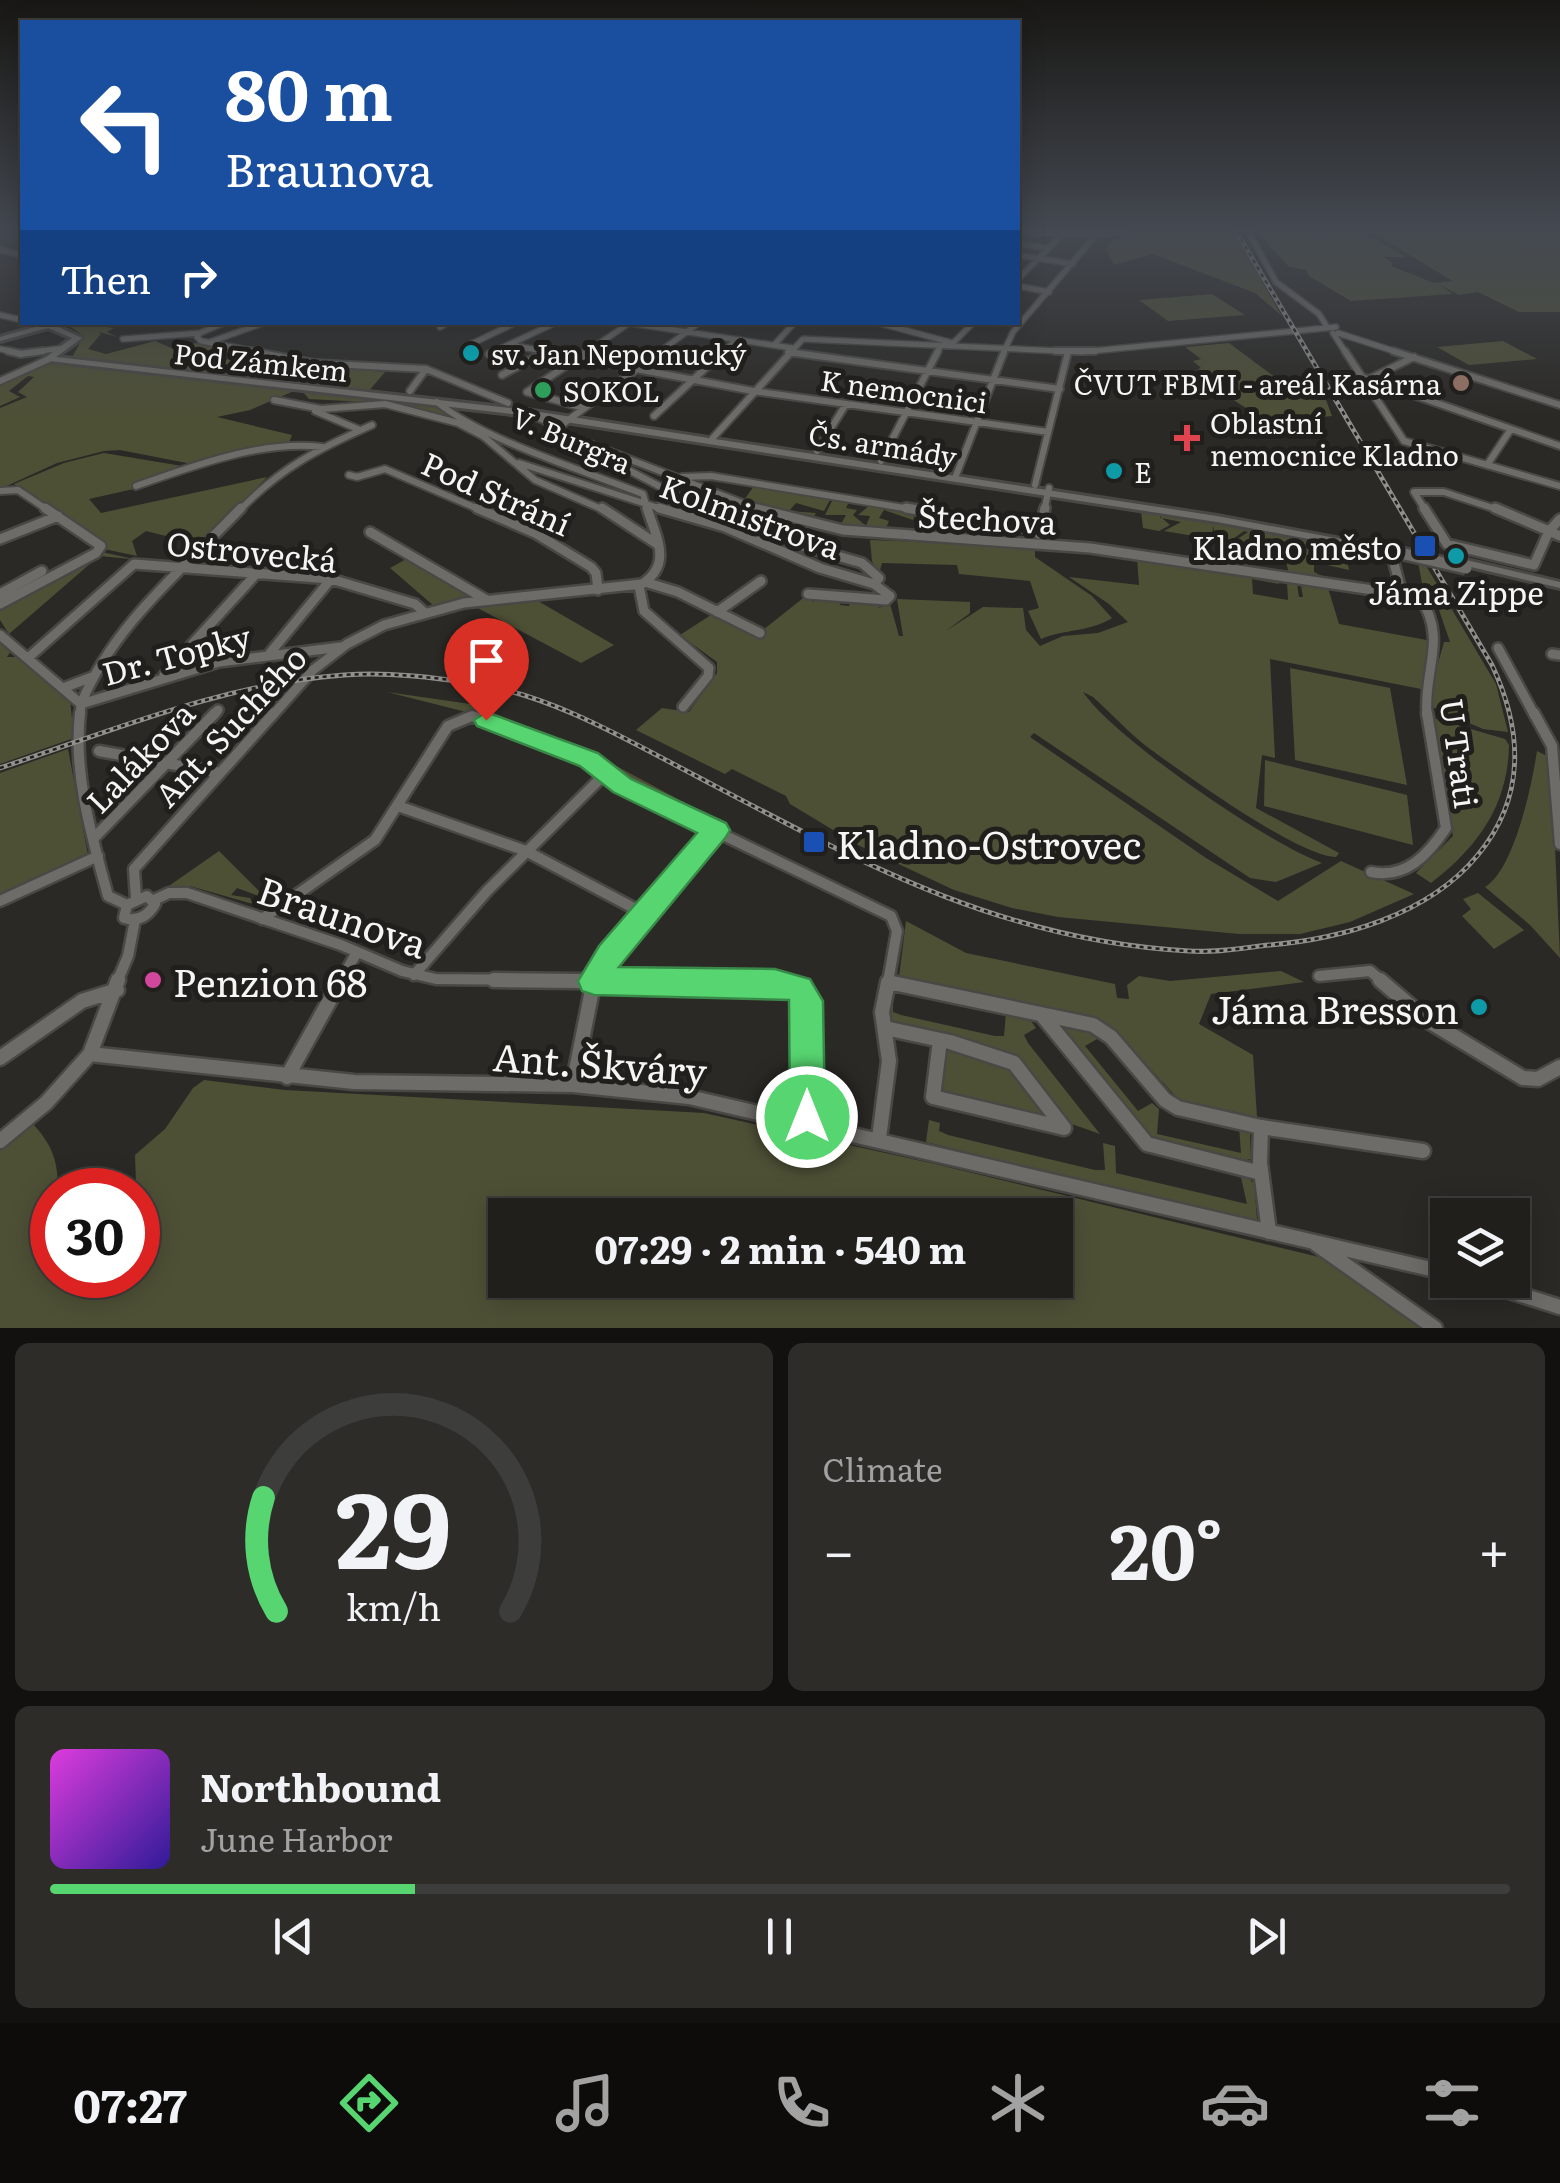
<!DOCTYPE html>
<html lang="en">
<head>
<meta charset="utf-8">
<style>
  body { margin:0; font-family:Literata,serif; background:#2d2c29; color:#f1f3f6; height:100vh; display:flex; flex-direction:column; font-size:38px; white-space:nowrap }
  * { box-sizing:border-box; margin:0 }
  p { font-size:32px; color:#a2a2a3 }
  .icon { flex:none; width:55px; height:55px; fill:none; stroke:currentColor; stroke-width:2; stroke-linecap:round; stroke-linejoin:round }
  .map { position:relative; height:1328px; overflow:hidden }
  .sheet { display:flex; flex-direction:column; gap:15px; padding:15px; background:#12110f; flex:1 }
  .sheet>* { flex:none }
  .banner { position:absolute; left:20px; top:20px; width:1000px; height:305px; border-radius:0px; box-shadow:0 5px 25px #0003,0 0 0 2px #3d3d3b; background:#1a4fa0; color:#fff; overflow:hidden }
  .tools { position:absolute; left:1430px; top:1198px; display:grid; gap:20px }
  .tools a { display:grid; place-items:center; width:100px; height:100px; border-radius:0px; background:#201f1c; box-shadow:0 5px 25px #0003,0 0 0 2px #3d3d3b; font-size:50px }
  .speed { position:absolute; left:30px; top:1168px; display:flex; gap:20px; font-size:50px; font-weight:700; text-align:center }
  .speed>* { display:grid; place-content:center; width:130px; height:130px; border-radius:50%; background:#201f1c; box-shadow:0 5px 25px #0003,0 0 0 2px #3d3d3b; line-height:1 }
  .speed .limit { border:15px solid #d22; background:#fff; color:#111 }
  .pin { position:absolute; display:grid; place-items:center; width:85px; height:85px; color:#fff; margin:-102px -42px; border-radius:50% 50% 50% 0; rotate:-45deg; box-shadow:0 0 10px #0007 }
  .pin .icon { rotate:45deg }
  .me { position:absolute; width:110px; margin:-55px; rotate:0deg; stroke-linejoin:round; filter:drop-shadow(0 0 8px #0008) }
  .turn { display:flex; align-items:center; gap:35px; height:210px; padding:0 40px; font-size:45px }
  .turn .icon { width:130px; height:130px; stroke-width:2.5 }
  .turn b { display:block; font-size:70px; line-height:85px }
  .then { display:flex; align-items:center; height:95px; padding:0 40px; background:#0003; gap:20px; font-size:38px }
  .big { font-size:75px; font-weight:700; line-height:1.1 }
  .sheet .card { flex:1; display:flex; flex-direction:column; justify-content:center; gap:15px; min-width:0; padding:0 35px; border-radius:15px; background:#2d2c29 }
  .sheet .dial { align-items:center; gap:0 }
  .dial svg { height:260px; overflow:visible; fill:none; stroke:#3d3d3b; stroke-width:7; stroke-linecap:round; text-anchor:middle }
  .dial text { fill:#f1f3f6; stroke:none }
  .song { display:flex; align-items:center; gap:30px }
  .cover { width:120px; height:120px; border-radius:15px; background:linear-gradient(135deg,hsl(300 70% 55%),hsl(250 70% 35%)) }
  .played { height:10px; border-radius:5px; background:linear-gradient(90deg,#57d570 25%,#3d3d3b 25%) }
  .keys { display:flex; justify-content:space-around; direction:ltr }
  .heat { display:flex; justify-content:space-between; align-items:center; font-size:55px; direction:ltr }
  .sheet .tiles { flex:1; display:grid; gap:15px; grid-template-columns:1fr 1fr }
  .card:last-child { grid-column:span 2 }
  .trip { position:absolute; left:488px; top:1198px; width:585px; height:100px; border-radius:0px; background:#201f1c; box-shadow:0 5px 25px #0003,0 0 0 2px #3d3d3b; font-weight:700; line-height:100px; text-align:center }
  .menu { display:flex; height:160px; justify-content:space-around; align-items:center; background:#0d0c0b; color:#a2a2a3 }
  .menu .icon { width:70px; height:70px }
  .menu .active { color:#57d570 }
  .menu b { font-size:45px; color:#f1f3f6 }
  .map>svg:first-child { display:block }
</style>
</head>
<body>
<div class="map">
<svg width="1560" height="1328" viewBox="0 0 1560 1328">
  <rect width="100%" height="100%" fill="#2b2925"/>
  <path fill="#4e5036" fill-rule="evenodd" d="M1140,231H1233L1282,316L1255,293L1153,254L1114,265L1105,248C1113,238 1127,233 1140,231Z
    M1256,231H1313L1308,232L1312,234L1361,231L1406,257H1384L1393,263L1391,266L1434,283L1453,281L1369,231H1560V312H1519L1478,292L1459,295L1438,284L1453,294L1351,301L1309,276L1306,270L1289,267Z
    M1212,294L1245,315L1168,321L1139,300Z
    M91,322L88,325L114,328L107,332L117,337L99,332L101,334L88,349L106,354L155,341L174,349L196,343L233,351L201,359L200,354L183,351L172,355L206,367L234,357L231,354L237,352L309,366L292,376L318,380L335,368L385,372L368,392L71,359L84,336L68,325Z
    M1503,341L1537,359L1469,365L1437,347Z
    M1229,343L1276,378L1292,376L1326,400L1332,416C1267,422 1265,424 1212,384L1230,381H1214L1198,369L1201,368L1193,361L1201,359L1185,347Z
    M52,362L415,402L437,406L467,422L465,425L420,409L383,403L309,399L303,392L294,391L250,410L217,417L292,435L288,445L197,465L120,450L104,451L57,463L0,489V408L27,397L18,392L34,377L28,376L9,391L20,397L0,406V383Z
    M104,453L182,466L138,488L89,499L101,513L267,477L202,545L146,531L132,541L137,556L104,549V543L14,484L64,463Z
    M754,486L831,498L824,511L796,503L789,511L816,513L811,521L744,500Z
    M833,499L861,503L848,504L846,508L857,510L853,515L866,526L870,516L858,515L870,505L916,512L913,520L884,510L879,518L889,521L885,530L909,531L907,535L814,522L817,517L841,524L846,515H825Z
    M1141,511L1159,514L1161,519V515L1191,520L1192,517L1344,547L1349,570L1314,562V572L1324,577L1288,571L1286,559H1293V555L1284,552H1292L1290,542L1260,541L1261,532H1255L1256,546L1233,542L1248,532L1244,531L1230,541L1216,540L1213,526L1212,539L1164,531L1181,522L1162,518L1170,525L1159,531L1143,528Z
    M870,540L1035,546V557L1092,596L1112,618C1090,632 1064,629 1041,639L1028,611L1039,608L1030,581L959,574L957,565L882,563L879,574L872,561Z
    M102,552L138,560L125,566L131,559L99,556L9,634L0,620V607Z
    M410,557L473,596L434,606L390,568Z
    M1137,558L1278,576L1279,584L1252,579L1253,594L1288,600L1287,582L1297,584L1299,597H1303L1300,580L1328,588L1339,624L1432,641L1421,689L1270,659L1275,758L1262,755L1256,808L1339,853L1336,857C1299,857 1185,774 1150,749C1130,734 1112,714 1093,697L1083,692C1114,738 1267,843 1322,863L1276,882L1250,878L1034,733L1030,737L1206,858L1278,901L1341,861L1414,894L1350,922L1300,934H1239L1058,917L1012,908L954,890L858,845L790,804L786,796L732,769L725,774L636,730L662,708L689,712L717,673V662L680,635L714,613L758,634L807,595L813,602L820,597L841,598L840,605L849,606L851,599L885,602L878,608L890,604L899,636H903L897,599L970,602V613L946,631L983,607L1023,608L1026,630L1040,646L1063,636L1098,633L1128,622L1109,604L1069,577L1139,585Z
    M1418,562L1425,564L1496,684L1508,732L1483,729L1430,706V692L1444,642H1450L1438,607L1425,599Z
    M531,597L614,645L581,663L472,605Z
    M0,643L11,651L7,657H18L70,700L74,738L0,764Z
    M1290,668L1390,688L1407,785L1295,760Z
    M387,692L470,704L581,747L702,812L693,816L628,785L603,764L579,751L490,718Z
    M1433,718L1505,739L1509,745C1508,805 1478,847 1431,883L1416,873L1453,836Z
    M68,749L88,855L0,897V773Z
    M1537,751L1551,758L1560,958L1530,925L1485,887C1514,870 1532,785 1537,751Z
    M1265,760L1407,795L1413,845L1264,806Z
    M219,851L272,904L264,905L259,896L237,888L231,895L250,898L253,904L190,886L166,888Z
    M1478,893L1524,930L1494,949L1462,916L1471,909L1463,899Z
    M906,921L966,953L1115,984L1117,998L1129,999L1127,985L1139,976L1170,981L1281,971L1304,982L1211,994L1199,1024L1253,1055L1257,1117L1178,1099L1116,1031L1095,1018L899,977Z
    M893,997V1012L901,1015L995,1036H1004L1006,1012L1028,1017L1036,1028L1024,1035L1028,1043L1100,1134L1066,1122L1024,1068L893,1024L889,1021Z
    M1066,1023L1104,1035L1085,1046L1138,1111L1152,1103L1159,1109L1157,1134L1241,1153L1239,1126L1250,1133L1251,1159L1241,1161L1151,1139L1061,1028Z
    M945,1047L1011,1066L1049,1117L939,1093Z
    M204,1080L285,1090L704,1113L935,1164L1323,1258L1420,1328H0V1146L31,1122C52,1144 58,1160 58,1190H52V1275H138V1190H118L136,1183L135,1155L165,1129L193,1088ZM505,1215H1055V1280H505Z
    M929,1120L940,1123L939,1131L948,1135L1095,1170H1105L1103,1143L1115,1146L1116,1173L1247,1204L1240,1173L1254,1183L1257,1219L1252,1222L926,1142Z"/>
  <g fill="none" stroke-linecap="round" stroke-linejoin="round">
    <g stroke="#494845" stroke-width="8">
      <path id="minor-far4" d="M1248,231L1276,282L1319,314L1327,327
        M1103,234L1123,231
        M1018,244L1048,248
        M0,250L22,255
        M1018,255L1073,264
        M1018,279L1065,232
        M1018,286L1049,292
        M0,315L22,320
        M623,322L792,348
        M875,322L953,343
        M440,327L449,322
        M200,333L197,337L201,341L263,353
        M1333,333L1346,353
        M1338,333L1400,353
        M123,339L200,333L226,322
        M210,342L266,322
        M514,342L516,346L554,353
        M774,345L795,322
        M951,345L974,322
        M467,346L517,322
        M1006,347L1013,332L1095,236
        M0,349L19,353
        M788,352L797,353
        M25,353L64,348
        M491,353L557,322
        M585,353L628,324
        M658,353L700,322
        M722,353L736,340
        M790,353L803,339L1082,352L1336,327
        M937,353L940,347"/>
    </g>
    <g stroke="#494845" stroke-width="10">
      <path id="minor-far3" d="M8,351L22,354
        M251,351L313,363L426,369L508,403
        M541,351L753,391L1048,432
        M1055,351H1095
        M1345,351L1404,441L1560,486
        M1393,351L1560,405
        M788,352L1060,389
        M19,354L43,351
        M489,354L496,351
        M502,375L543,353
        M1365,378L1560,446
        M1369,379L1414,357
        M0,381L49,359
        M410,391L426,369
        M527,392L588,351
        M527,392L584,408
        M274,400L321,409L385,404L458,423L483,436L535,480L606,511
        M437,402C483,440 585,471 643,494L648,511
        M315,411L360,430
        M531,415L560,427
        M654,416L724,351
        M564,434L763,511
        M564,434L560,427L567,421L661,351
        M572,440L704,510
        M711,440L792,351
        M817,451L846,404
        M881,461L938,351
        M519,463L668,511
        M1487,465L1511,429
        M349,475L357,477L385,469L483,511
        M682,477L711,476L922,511
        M955,478L1004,352
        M1035,485L1068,352
        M136,486C194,466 260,440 322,447
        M0,491L18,490L49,511
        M700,507L710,511
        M239,511C280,468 318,449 372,425
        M1044,511L1049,488
        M1426,511L1414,492H1444L1502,511"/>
    </g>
    <g stroke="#494845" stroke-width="14">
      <path id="minor-far2" d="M477,508L535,533L591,567L596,573L598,590
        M602,508L657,544
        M659,508L725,527L820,568L874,584L890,596
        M701,508L704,510
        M703,508L799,545L862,563L879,578L874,584
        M754,508L843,530L1090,548L1420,597C1448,640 1423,669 1427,716
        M906,508L1039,530
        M1424,508L1447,544L1534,565L1549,531
        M1495,508L1549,531
        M1549,531L1560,536
        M1549,531L1560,519
        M370,532L485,599
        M1039,534L1045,508
        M0,539L58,516
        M1381,549L1393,559L1402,594
        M645,582L678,592L760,633
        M639,586L644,611L709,668L708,676L683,707
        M0,594L42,571
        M808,594L886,600L890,596
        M0,604L96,553L101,546L45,508
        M717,612L761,581
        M0,635L81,704L80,716
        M1498,648L1535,716
        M270,653L331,579
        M1552,654L1560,655
        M28,658L134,564L331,579L415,604L424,612
        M164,675L256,574
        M63,688L92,677
        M81,704C113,625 183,569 241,508
        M81,704L219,662L341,647
        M213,716L218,710
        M272,716L313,670L347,644L384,625L464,603L642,584C673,564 656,537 647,508"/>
    </g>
    <g stroke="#494845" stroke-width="15">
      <path id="minor-far1" d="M80,713C73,775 92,837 108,896L127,905
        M1534,713L1552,746L1560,844
        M99,751L220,773
        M398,806L526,851L645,914
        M95,837L215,713
        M1371,872C1406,879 1428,855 1446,828L1427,713
        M147,896L155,904C148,916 138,922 124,918L127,905Z
        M136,898L134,869L274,713
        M154,900L169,893H187L341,945L402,971L436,979L706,982
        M0,901L98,856
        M262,919L375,840L448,726L472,716L589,760L622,786L891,916L897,931L888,982
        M414,975L487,891L605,774
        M1319,976L1370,971L1383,982
        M117,982L128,956L135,920
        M340,982L357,952
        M593,982L598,971L716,830"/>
    </g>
    <g stroke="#494845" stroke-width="19">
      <path id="minor" d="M494,980L775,983L796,987L807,1001V1123
        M1380,980L1427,1020L1523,1078L1538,1079L1560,1067
        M1042,1015L1147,1144L1261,1173
        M885,1028L950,1042L1014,1063L1064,1128
        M940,1040L933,1097L1064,1128
        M90,1054L354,1082L573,1085L689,1097L1448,1273
        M90,1054L118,980
        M0,1058L82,1001L117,990
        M287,1077L341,980
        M573,1085L594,980
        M1261,1127L1260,1163L1269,1232
        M879,1138L889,1061L882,1012L888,982L1093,1025L1111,1037L1165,1100L1178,1108L1261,1127L1423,1151
        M0,1141L46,1103L90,1054
        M1316,1244L1435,1328
        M1474,1280L1560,1307"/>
    </g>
    <g stroke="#494845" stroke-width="9">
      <path id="tertiary" d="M1018,232L1104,234"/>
    </g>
    <g stroke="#494845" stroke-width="6">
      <path id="secondary" d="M52,322H58L59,324L56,326L82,338L56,357L520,409L1217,516L1400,550L1405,553L1400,556L1217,522L520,415L49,361L45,359L46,357L72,338L48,328L0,341V337Z
        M1462,559L1560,582V588L1458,564L1457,562Z"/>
    </g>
    <use href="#minor-far4" stroke="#6e6c68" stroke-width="5"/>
    <use href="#minor-far3" stroke="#6e6c68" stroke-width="6"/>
    <use href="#minor-far2" stroke="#6e6c68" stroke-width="9"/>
    <use href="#minor-far1" stroke="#6e6c68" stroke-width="10"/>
    <use href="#minor" stroke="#6e6c68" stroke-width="14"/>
    <use href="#tertiary" stroke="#6e6c68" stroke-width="6"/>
    <use href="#secondary" fill="#6e6c68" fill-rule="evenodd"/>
    <g stroke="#91908d" stroke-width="5">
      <path id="rail" d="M0,768C111,731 226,683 344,675C389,672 432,677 477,684C554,696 629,741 698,777C859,862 1002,941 1189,951C1215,953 1243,948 1269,945C1342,939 1428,915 1477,856C1526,798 1523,731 1492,665L1236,231"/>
    </g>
    <use href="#rail" stroke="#211f1c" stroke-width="2.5" stroke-dasharray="4" stroke-linecap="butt"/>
    <g stroke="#494845" stroke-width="16" stroke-linecap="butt">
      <path id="secondary-bridge" d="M1400,553L1466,568"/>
    </g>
    <use href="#secondary-bridge" stroke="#6e6c68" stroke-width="11"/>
  </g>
  <linearGradient id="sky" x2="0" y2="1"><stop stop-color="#181714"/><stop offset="0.55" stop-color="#444951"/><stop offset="1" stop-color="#444951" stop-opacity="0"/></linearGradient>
  <rect width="1560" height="417" fill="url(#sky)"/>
  <path fill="#57d570" stroke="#398a49" stroke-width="2.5" d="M486,712L598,753L631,779L726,823L730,830L726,837L619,967L775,969L810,979L823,1001L825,1117L820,1130L807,1135L795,1130L790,1117L789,1000L594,995L582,991L578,981L599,946L697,833L613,792L580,766L477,726L474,720Z"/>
  <g fill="#0f9aa8" stroke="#211f1c" stroke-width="4">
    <circle cx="471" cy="353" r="10"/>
    <circle cx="1114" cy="471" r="10"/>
    <circle cx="1456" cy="556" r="10"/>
    <circle cx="1479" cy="1007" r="10"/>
  </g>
  <circle fill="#8d6e63" stroke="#211f1c" stroke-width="4" cx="1461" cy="383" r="10"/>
  <circle fill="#2e9e5b" stroke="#211f1c" stroke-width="4" cx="543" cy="390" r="10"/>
  <path fill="#e0444e" stroke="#211f1c" stroke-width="4" d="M1182 423h10v10h10v10h-10v10h-10v-10h-10v-10h10z"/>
  <g fill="#1a4fb4" stroke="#211f1c" stroke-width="4">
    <rect x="1413" y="534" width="24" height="24" rx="5"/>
    <rect x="802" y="830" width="24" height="24" rx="5"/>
  </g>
  <circle fill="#d1479c" stroke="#211f1c" stroke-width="4" cx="153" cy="980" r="10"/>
  <g text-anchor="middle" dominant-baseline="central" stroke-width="10" stroke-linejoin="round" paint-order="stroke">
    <g font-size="28" fill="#f6f5f3" stroke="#211f1c" text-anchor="start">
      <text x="491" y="353">sv. Jan Nepomucký</text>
      <text x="1441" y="383" text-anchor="end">ČVUT FBMI - areál Kasárna</text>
      <text x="563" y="390">SOKOL</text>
      <text x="1210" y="422">Oblastní<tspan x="1210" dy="32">nemocnice Kladno</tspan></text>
      <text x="1134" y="471">E</text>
    </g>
    <g font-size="28" fill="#f6f5f3" stroke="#211f1c">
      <text transform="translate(261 361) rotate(6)">Pod Zámkem</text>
      <text transform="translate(904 390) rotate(8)">K nemocnici</text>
      <text transform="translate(572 439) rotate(23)">V. Burgra</text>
      <text transform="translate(883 444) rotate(9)">Čs. armády</text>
    </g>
    <g font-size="32" fill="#f6f5f3" stroke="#211f1c">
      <text transform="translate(497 492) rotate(24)">Pod Strání</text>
      <text transform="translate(751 515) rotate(20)">Kolmistrova</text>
      <text transform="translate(987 517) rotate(3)">Štechova</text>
      <text transform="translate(252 550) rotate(6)">Ostrovecká</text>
      <text transform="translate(176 653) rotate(-15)">Dr. Topky</text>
      <text transform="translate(229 725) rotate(-47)">Ant. Suchého</text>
      <text transform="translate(1461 753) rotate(82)">U Trati</text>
      <text transform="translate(139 756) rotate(-46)">Lalákova</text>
    </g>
    <g font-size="32" fill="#f6f5f3" stroke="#211f1c" text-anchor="end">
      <text x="1402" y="546">Kladno město</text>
      <text x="1456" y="591" text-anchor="middle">Jáma Zippe</text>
    </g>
    <g font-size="38" fill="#f6f5f3" stroke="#211f1c" text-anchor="start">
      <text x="836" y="842">Kladno-Ostrovec</text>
      <text x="173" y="980">Penzion 68</text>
      <text x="1459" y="1007" text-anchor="end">Jáma Bresson</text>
    </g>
    <g font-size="38" fill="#f6f5f3" stroke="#211f1c">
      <text transform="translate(343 915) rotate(19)">Braunova</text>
      <text transform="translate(600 1062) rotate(4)">Ant. Škváry</text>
    </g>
  </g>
</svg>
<div class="tools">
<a><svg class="icon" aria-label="layers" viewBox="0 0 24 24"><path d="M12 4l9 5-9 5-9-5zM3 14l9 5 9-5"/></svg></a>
</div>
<div class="speed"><div class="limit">30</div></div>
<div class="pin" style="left:486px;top:720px;background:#d93025"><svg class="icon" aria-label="arrive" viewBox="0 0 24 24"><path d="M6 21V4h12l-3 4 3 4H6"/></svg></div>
<svg class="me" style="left:807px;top:1117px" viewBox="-20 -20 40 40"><circle r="17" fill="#57d570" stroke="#fff" stroke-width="3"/><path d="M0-11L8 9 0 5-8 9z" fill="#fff"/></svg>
<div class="trip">07:29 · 2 min · 540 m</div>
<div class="banner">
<div class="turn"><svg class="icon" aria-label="left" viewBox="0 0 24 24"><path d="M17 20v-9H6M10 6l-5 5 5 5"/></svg><div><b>80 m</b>Braunova</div></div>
<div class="then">Then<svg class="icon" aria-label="right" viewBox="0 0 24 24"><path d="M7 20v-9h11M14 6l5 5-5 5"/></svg></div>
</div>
</div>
<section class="sheet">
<div class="tiles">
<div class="card dial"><svg viewBox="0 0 100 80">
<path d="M14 69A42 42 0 1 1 86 69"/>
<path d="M14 69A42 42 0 0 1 10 34" stroke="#57d570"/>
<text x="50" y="56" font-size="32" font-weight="700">29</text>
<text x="50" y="72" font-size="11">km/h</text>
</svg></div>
<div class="card"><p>Climate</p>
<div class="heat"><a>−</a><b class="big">20°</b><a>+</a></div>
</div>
<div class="card">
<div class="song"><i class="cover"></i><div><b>Northbound</b><p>June Harbor</p></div></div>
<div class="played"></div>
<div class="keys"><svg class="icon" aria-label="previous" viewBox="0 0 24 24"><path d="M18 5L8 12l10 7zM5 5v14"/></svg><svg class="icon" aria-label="pause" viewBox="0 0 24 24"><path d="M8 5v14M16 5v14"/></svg><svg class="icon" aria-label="next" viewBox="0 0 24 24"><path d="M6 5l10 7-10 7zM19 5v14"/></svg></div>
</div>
</div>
</section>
<nav class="menu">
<b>07:27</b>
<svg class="icon active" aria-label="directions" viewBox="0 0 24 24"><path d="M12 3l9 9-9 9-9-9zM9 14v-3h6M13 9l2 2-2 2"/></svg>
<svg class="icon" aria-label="music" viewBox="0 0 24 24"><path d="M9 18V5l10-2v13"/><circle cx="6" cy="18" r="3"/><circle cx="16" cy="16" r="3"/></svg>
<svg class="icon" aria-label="phone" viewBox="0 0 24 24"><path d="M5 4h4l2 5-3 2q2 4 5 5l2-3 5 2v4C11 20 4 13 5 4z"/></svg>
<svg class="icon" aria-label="climate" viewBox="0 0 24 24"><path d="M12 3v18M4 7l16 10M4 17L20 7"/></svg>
<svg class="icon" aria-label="car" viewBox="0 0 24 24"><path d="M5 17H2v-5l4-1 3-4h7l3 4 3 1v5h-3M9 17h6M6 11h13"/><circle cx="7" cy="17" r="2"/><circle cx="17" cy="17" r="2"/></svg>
<svg class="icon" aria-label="filters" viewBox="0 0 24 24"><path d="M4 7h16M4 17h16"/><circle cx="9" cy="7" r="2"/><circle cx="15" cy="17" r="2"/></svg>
</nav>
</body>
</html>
